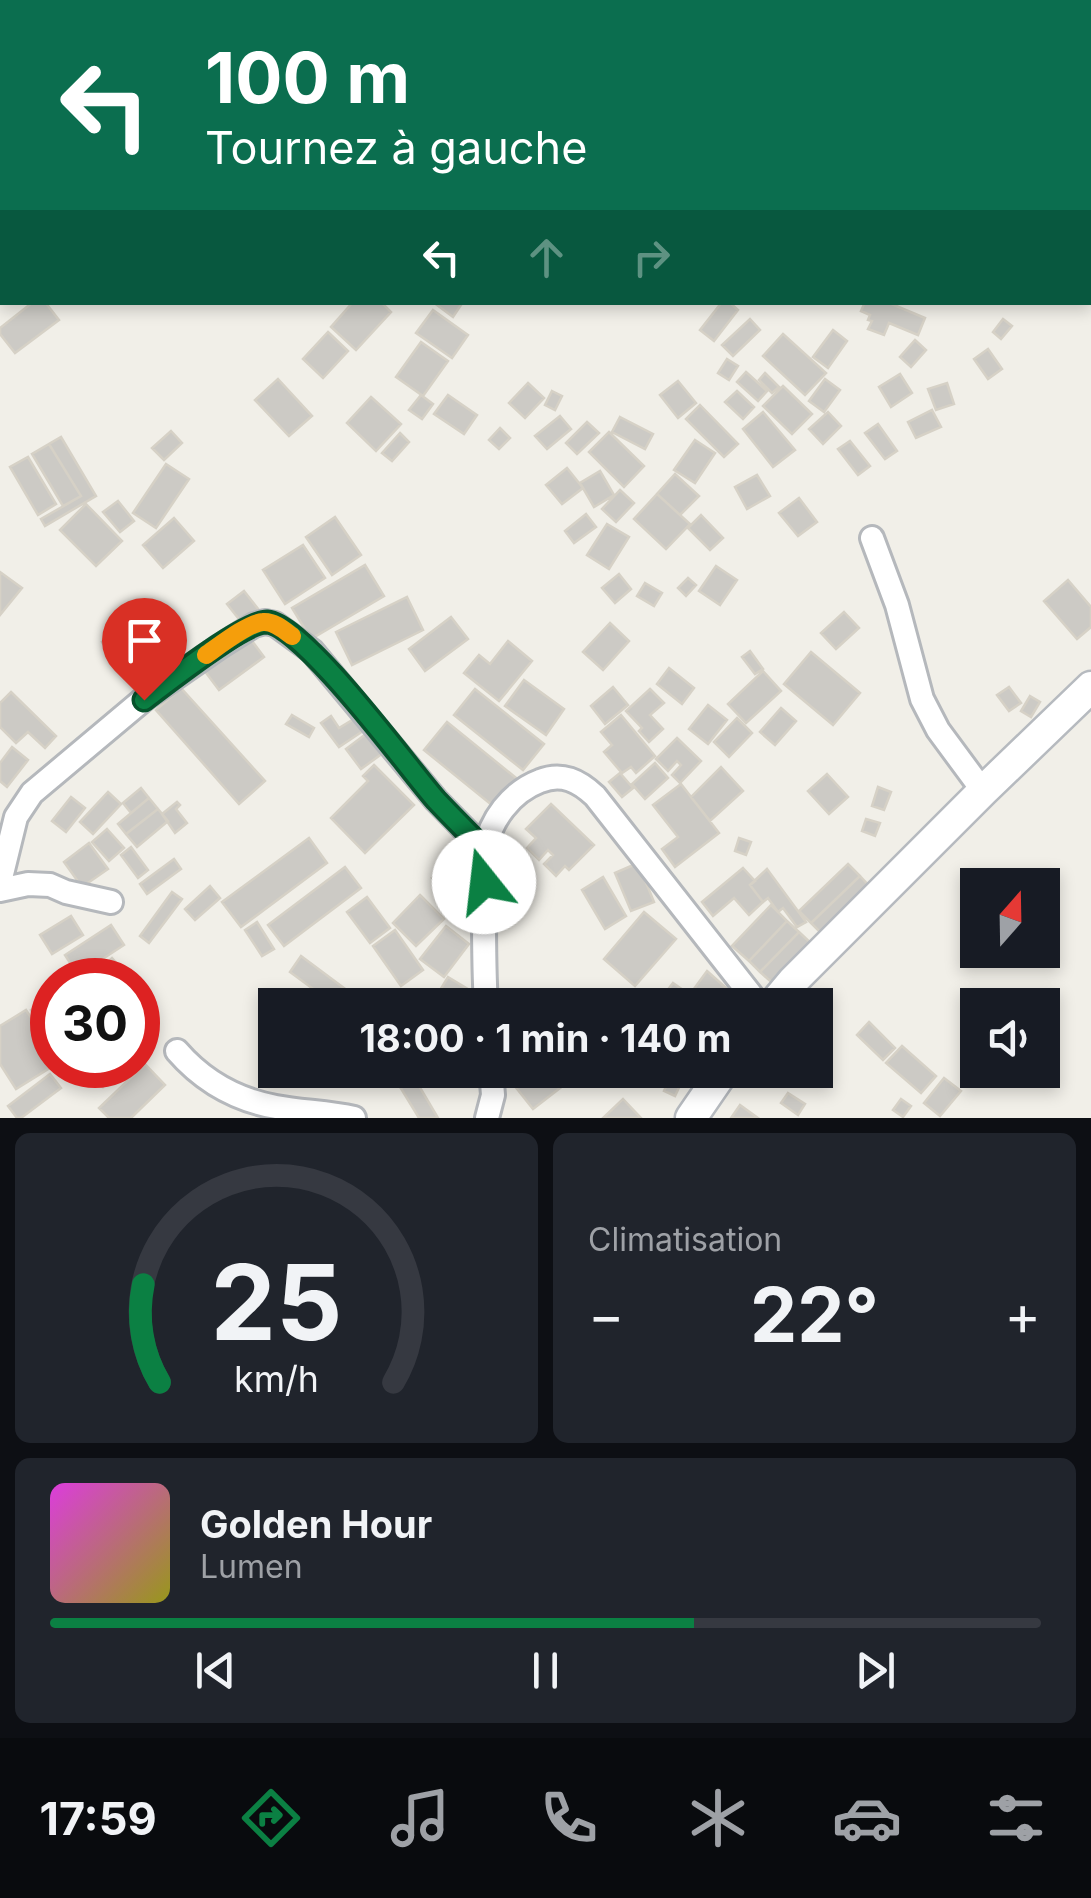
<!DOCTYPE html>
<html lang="fr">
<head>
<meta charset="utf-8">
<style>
  body { margin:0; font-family:Inter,sans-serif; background:#20242c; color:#f1f3f6; height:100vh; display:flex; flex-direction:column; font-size:38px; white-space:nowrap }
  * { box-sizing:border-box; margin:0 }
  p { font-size:32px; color:#9ea1a6 }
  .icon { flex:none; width:55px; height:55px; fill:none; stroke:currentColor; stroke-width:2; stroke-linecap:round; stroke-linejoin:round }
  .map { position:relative; height:1118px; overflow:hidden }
  .panel { display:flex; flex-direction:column; gap:15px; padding:15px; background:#0d0f14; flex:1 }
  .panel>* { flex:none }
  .hud { position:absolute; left:0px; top:0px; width:1092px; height:305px; box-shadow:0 5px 15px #0003; background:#0b6e4f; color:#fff; overflow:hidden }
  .needle { width:65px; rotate:20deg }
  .controls { position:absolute; left:960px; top:868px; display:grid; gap:20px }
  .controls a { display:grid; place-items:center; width:100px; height:100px; border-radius:0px; background:#171b24; box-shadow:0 5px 15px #0003; font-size:50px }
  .speed { position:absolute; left:30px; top:958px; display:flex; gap:20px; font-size:50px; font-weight:700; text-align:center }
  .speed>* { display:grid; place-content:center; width:130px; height:130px; border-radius:50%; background:#171b24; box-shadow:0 5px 15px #0003; line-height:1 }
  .speed .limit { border:15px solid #d22; background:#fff; color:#111 }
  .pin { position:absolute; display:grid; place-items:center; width:85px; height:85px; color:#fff; margin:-102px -42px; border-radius:50% 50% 50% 0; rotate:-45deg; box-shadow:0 0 10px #0007 }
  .pin .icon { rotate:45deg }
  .me { position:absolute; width:110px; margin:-55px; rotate:344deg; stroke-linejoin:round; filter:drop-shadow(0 0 8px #0008) }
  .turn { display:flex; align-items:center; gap:35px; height:210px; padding:0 40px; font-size:45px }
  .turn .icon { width:130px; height:130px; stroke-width:2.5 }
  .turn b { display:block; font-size:70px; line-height:85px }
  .lanes { display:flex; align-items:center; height:95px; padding:0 40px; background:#0003; justify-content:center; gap:50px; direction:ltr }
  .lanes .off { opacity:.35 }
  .big { font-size:75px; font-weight:700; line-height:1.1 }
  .panel .card { flex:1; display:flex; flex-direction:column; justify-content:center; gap:15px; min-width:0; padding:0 35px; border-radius:15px; background:#20242c }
  .panel .dial { align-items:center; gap:0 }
  .dial svg { height:260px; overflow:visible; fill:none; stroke:#363941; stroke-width:7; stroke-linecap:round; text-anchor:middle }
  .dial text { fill:#f1f3f6; stroke:none }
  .song { display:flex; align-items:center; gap:30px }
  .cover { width:120px; height:120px; border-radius:15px; background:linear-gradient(135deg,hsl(300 70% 55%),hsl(60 70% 35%)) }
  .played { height:10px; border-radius:5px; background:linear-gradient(90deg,#0b8043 65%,#363941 65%) }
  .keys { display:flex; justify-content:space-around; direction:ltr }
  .heat { display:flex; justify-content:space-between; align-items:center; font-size:55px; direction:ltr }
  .panel .tiles { flex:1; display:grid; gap:15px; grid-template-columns:1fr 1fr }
  .card:last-child { grid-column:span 2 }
  .trip { position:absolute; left:258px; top:988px; width:575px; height:100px; border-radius:0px; background:#171b24; box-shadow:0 5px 15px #0003; font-weight:700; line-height:100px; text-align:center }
  .menu { display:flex; height:160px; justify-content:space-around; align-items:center; background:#090b0e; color:#9ea1a6 }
  .menu .icon { width:70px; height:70px }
  .menu .current { color:#0b8043 }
  .menu b { font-size:45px; color:#f1f3f6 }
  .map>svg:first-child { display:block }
</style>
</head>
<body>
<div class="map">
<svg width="1091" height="1118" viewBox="0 0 1091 1118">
  <rect width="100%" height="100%" fill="#f1efe8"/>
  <path fill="#cccac5" stroke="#d6d1c6" stroke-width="2.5" d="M38,0H78L80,2H35Z
    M927,0H980L978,2H925Z
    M33,302H45L59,320L15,353L0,334V328Z
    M353,302H381L391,312L356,350L331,327Z
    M433,302H463L453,317Z
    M722,302H729L738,310L714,341L700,330Z
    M865,302H887L925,318L918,335L889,323L884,335L868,329L872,321L868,320L870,315L861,311Z
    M433,310L468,335L452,358L416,333Z
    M750,319L760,330L733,356L722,345Z
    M1003,319L1012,326L1001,339L993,332Z
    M833,330L847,341L828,368L813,357Z
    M328,332L348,351L323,378L303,359Z
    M783,334L826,373L805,395L763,356Z
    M915,340L926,350L911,367L900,357Z
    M421,342L448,361L423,396L396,377Z
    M988,349L1002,369L988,379L974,359Z
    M727,359L738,366L729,380L718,373Z
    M746,372L767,391L758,401L737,382Z
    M765,373L779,387L772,393L759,380Z
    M900,374L912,393L891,407L879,387Z
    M278,379L312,416L289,436L255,400Z
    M825,379L840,390L824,412L809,401Z
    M678,381L696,403L678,418L660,395Z
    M528,383L544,398L525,418L509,403Z
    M947,383L954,404L936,410L928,389Z
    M783,386L812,414L792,434L763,406Z
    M552,391L562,396L555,410L545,405Z
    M737,391L754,407L743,419L725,402Z
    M421,395L433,404L422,419L409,410Z
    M448,395L477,415L464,434L434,414Z
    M371,397L401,424L376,451L347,423Z
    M700,405L738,444L724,457L686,419Z
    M932,410L941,427L916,438L908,422Z
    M763,412L795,450L773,467L743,429Z
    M828,412L841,426L823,444L809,429Z
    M560,416L571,429L547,449L535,436Z
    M620,417L653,434L645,449L612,432Z
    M587,422L599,433L577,454L566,443Z
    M878,424L897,451L885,459L865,433Z
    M500,428L510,438L499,449L489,440Z
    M171,431L182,443L164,460L152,448Z
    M609,432L644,466L624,487L589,452Z
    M400,433L409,442L392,461L382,453Z
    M61,437L96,496L45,526L41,519L81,496L49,444Z
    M695,440L715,453L695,483L674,470Z
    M850,441L870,466L858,475L838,449Z
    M49,444L81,496L63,506L32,454Z
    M28,457L56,504L38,515L10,467Z
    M166,464L189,479L156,528L133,513Z
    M567,468L583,488L562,504L546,485Z
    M600,471L614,495L594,507L580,483Z
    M675,474L699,496L680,515L657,494Z
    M757,475L770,496L747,509L735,487Z
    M620,490L634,503L616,522L602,509Z
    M657,494L690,524L666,549L634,519Z
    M799,498L817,522L798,536L779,513Z
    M118,501L134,521L120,532L103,512Z
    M86,504L122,541L96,566L60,530Z
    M586,514L596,527L574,543L565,531Z
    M701,515L723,538L710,550L688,528Z
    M335,517L361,555L332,575L306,537Z
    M174,518L194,541L163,568L143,545Z
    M607,524L629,537L609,569L587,555Z
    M303,545L325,578L285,604L263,570Z
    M365,565L384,596L311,639L292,608Z
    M716,566L737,580L720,605L699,591Z
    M0,572L22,588L0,615Z
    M619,574L631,589L615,603L602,588Z
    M688,578L696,585L686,596L678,588Z
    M1068,580L1091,607V627L1077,639L1044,601Z
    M645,583L662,593L654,606L637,596Z
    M244,591L259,610L242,623L227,604Z
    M407,597L423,630L352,665L336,632Z
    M844,612L859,628L836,649L821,633Z
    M451,617L468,639L425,671L409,649Z
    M610,623L629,641L603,670L583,652Z
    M129,625L152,660L124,678L102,642Z
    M246,633L264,657L219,690L201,666Z
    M508,641L532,661L499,701L464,673L479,655L490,664Z
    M750,651L763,669L755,674L742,657Z
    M811,652L860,693L833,725L784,684Z
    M669,668L694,688L682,704L657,684Z
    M763,671L781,691L746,723L728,704Z
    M524,680L564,709L546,735L505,706Z
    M613,687L628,705L605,724L591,706Z
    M1009,687L1021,703L1009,711L997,695Z
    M181,688L265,781L239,804L156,710Z
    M475,689L544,744L523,770L454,715Z
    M650,689L664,703L650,715L663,729L649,742L639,731L642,728L626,711Z
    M11,692L56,736L45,748L28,732L16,743L0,727V703Z
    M1030,696L1040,702L1031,717L1021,711Z
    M708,705L727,720L708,744L689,729Z
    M781,708L796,721L775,745L760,732Z
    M292,715L314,728L309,737L286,724Z
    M621,715L655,756L636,773L631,767L622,773L604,752L612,745L601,732Z
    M331,716L339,728L354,719L363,731L339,747L321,723Z
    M737,718L752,733L729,757L714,742Z
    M447,722L521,782L498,810L424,750Z
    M374,728L390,748L361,769L346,749Z
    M677,738L701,761L680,783L672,775L681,765L677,761L668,771L656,759Z
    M12,747L28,760L7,787L0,781V763Z
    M655,763L668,778L645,799L632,784Z
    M374,765L414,805L365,853L331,818L368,781L363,776Z
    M721,767L743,791L710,821L691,797Z
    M620,773L633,788L622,797L609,782Z
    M827,774L848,797L829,814L808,791Z
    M681,784L719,833L675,867L662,849L678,837L653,805Z
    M878,787L891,792L884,810L872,806Z
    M141,788L149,798L131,813L123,803Z
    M108,792L121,804L93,834L80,822Z
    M71,797L85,808L66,832L52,821Z
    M149,798L158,809L126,834L118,824Z
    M177,802L180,805L176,809L187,823L175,833L162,814Z
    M551,804L594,845L569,870L565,866L556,876L544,864L553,855L548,850L539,860L527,848L536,838L526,829Z
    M158,809L168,821L137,847L126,834Z
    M866,819L880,823L875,836L862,831Z
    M107,829L124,848L109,861L92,842Z
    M309,838L327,863L241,927L222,902Z
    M739,838L751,842L746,855L735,851Z
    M89,843L108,869L82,887L64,862Z
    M131,847L148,870L138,878L121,855Z
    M174,859L181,869L147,894L140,884Z
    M450,863L482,885L469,920L432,878Z
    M638,863L654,902L631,911L615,873Z
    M848,864L860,876L811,923L799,911Z
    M345,867L361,888L284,946L268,925Z
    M743,868L755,881L750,885L763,902L749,915L734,898L713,916L702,902Z
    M767,869L806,922L797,927L783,908L778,912L768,898L763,902L750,885Z
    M860,876L873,890L824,936L811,923Z
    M603,877L626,916L605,929L582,890Z
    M210,886L220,898L195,920L185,909Z
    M172,892L182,899L149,943L140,936Z
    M420,895L444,919L416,946L393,923Z
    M367,897L390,928L370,943L347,912Z
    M771,905L787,921L749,961L732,946Z
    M644,912L676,939L635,986L604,959Z
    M71,916L83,935L52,954L40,935Z
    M787,921L799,932L760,972L749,961Z
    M257,922L274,949L262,956L245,930Z
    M111,925L124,945L78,975L65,955Z
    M446,926L469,944L444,977L420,959Z
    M395,930L423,970L401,986L373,946Z
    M799,932L814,946L776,986L760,972Z
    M301,956L352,994L344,1005H335L290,972Z
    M112,958L127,975L122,980H89Z
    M707,971L743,1003L742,1005H698L688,997Z
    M448,977L476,994L469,1005H431Z
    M141,983L156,1003L138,1015V985Z
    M673,983L686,992L676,1004L678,1005H656Z
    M649,992L656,999L650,1005H646L641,1000Z
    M52,996V1031L47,1034L31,1010Z
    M26,1010L40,1031L34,1035L53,1066L16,1089L0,1064V1026Z
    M869,1022L895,1048L883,1060L857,1035Z
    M902,1046L936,1076L921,1093L886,1063Z
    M145,1064L165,1085L131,1118H109L99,1108Z
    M92,1065H126L103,1087L86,1070Z
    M342,1070H373L357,1085Z
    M502,1070H566L573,1078L533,1109Z
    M50,1074L61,1088L21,1118H17L8,1106Z
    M412,1074L438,1118H419L397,1082Z
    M672,1074L683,1079L675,1096L664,1091Z
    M944,1078L961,1091L940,1116L924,1103Z
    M788,1093L805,1104L798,1115L781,1103Z
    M623,1099L641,1118H603Z
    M901,1099L911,1106L903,1117L893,1110Z
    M740,1105L758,1118H731Z"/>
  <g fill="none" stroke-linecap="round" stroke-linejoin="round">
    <g stroke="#b5b8bc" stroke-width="28">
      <path id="minor" d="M511,2V0
        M697,2L698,0
        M0,14L2,10
        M0,277L2,276
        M872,538L897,605L922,699L938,730L983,791
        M0,882L16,817L32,793L144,699L219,647L254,625L265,622L275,624L312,651L436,800L485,850
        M0,890L28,884L50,885L66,892L111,902
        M486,1005C484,974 484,943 484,912C485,893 481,870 485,850C490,820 511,792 540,781C562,772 579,781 595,796L759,1005
        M177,1051C203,1081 237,1100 276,1107C302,1112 328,1112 354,1118
        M487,1118L493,1095L491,1070"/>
    </g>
    <g stroke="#b5b8bc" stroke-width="32">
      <path id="tertiary" d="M349,0L366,2
        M1090,96H1091"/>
    </g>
    <g stroke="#b6babf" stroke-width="35">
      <path id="secondary" d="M773,1005L793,981L983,791L1091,687
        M691,1118L724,1070"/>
    </g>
    <use href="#minor" stroke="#fff" stroke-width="22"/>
    <use href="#tertiary" stroke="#fff" stroke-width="28"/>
    <use href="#secondary" stroke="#fff" stroke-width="30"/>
  </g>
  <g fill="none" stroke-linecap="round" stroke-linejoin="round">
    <g stroke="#07532c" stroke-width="25">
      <path id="route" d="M144,700C165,684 246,621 267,622C304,625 408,768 436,800C452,817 469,834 485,850L484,882"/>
    </g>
    <use href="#route" stroke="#0b8043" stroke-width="18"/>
    <path stroke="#f59e0b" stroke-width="18" d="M206,655C219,646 248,623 263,622C274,621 284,630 292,636"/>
  </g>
</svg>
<div class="controls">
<a><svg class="needle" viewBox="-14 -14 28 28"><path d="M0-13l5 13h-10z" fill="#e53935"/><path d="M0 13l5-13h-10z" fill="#9ea1a6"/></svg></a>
<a><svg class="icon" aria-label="sound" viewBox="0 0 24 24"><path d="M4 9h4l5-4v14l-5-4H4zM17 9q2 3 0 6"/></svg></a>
</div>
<div class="speed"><div class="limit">30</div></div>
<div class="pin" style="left:144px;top:700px;background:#d93025"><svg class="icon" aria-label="arrive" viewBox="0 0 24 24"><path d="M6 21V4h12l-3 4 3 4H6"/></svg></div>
<svg class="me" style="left:484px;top:882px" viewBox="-20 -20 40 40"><circle r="19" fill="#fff"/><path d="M0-13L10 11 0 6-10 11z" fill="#0b8043"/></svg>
<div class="trip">18:00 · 1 min · 140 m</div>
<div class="hud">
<div class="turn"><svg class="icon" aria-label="left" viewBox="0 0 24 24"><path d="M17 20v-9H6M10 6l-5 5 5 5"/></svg><div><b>100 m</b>Tournez à gauche</div></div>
<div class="lanes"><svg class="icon" aria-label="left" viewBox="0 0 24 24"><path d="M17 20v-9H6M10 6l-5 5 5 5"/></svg><svg class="icon off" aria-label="ahead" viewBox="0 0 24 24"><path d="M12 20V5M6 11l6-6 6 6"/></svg><svg class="icon off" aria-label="right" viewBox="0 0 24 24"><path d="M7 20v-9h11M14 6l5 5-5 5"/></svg></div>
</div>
</div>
<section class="panel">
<div class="tiles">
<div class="card dial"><svg viewBox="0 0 100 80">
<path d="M14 69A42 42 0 1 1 86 69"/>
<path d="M14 69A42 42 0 0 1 9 39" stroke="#0b8043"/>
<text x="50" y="56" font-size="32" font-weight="700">25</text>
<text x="50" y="72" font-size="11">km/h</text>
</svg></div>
<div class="card"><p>Climatisation</p>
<div class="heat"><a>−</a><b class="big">22°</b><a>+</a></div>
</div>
<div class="card">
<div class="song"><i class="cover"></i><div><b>Golden Hour</b><p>Lumen</p></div></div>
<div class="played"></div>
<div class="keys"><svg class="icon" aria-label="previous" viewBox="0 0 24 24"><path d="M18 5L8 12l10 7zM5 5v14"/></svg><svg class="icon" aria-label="pause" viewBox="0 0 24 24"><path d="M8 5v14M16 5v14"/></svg><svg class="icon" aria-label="next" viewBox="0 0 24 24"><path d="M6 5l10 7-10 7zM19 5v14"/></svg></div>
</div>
</div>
</section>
<nav class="menu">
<b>17:59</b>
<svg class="icon current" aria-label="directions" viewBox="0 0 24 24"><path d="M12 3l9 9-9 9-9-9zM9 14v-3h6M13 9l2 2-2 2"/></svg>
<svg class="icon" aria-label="music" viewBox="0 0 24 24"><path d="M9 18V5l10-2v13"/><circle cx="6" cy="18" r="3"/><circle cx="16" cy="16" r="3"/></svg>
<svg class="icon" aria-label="phone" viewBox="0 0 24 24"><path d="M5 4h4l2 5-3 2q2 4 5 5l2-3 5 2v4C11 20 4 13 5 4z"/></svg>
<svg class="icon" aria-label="climate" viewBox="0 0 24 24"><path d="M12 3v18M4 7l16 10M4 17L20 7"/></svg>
<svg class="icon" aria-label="car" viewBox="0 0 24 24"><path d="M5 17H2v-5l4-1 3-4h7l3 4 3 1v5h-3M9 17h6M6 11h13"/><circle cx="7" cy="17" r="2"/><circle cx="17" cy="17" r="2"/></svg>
<svg class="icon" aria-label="filters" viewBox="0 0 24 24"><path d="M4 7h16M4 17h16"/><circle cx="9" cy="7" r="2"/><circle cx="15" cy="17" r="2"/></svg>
</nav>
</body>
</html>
